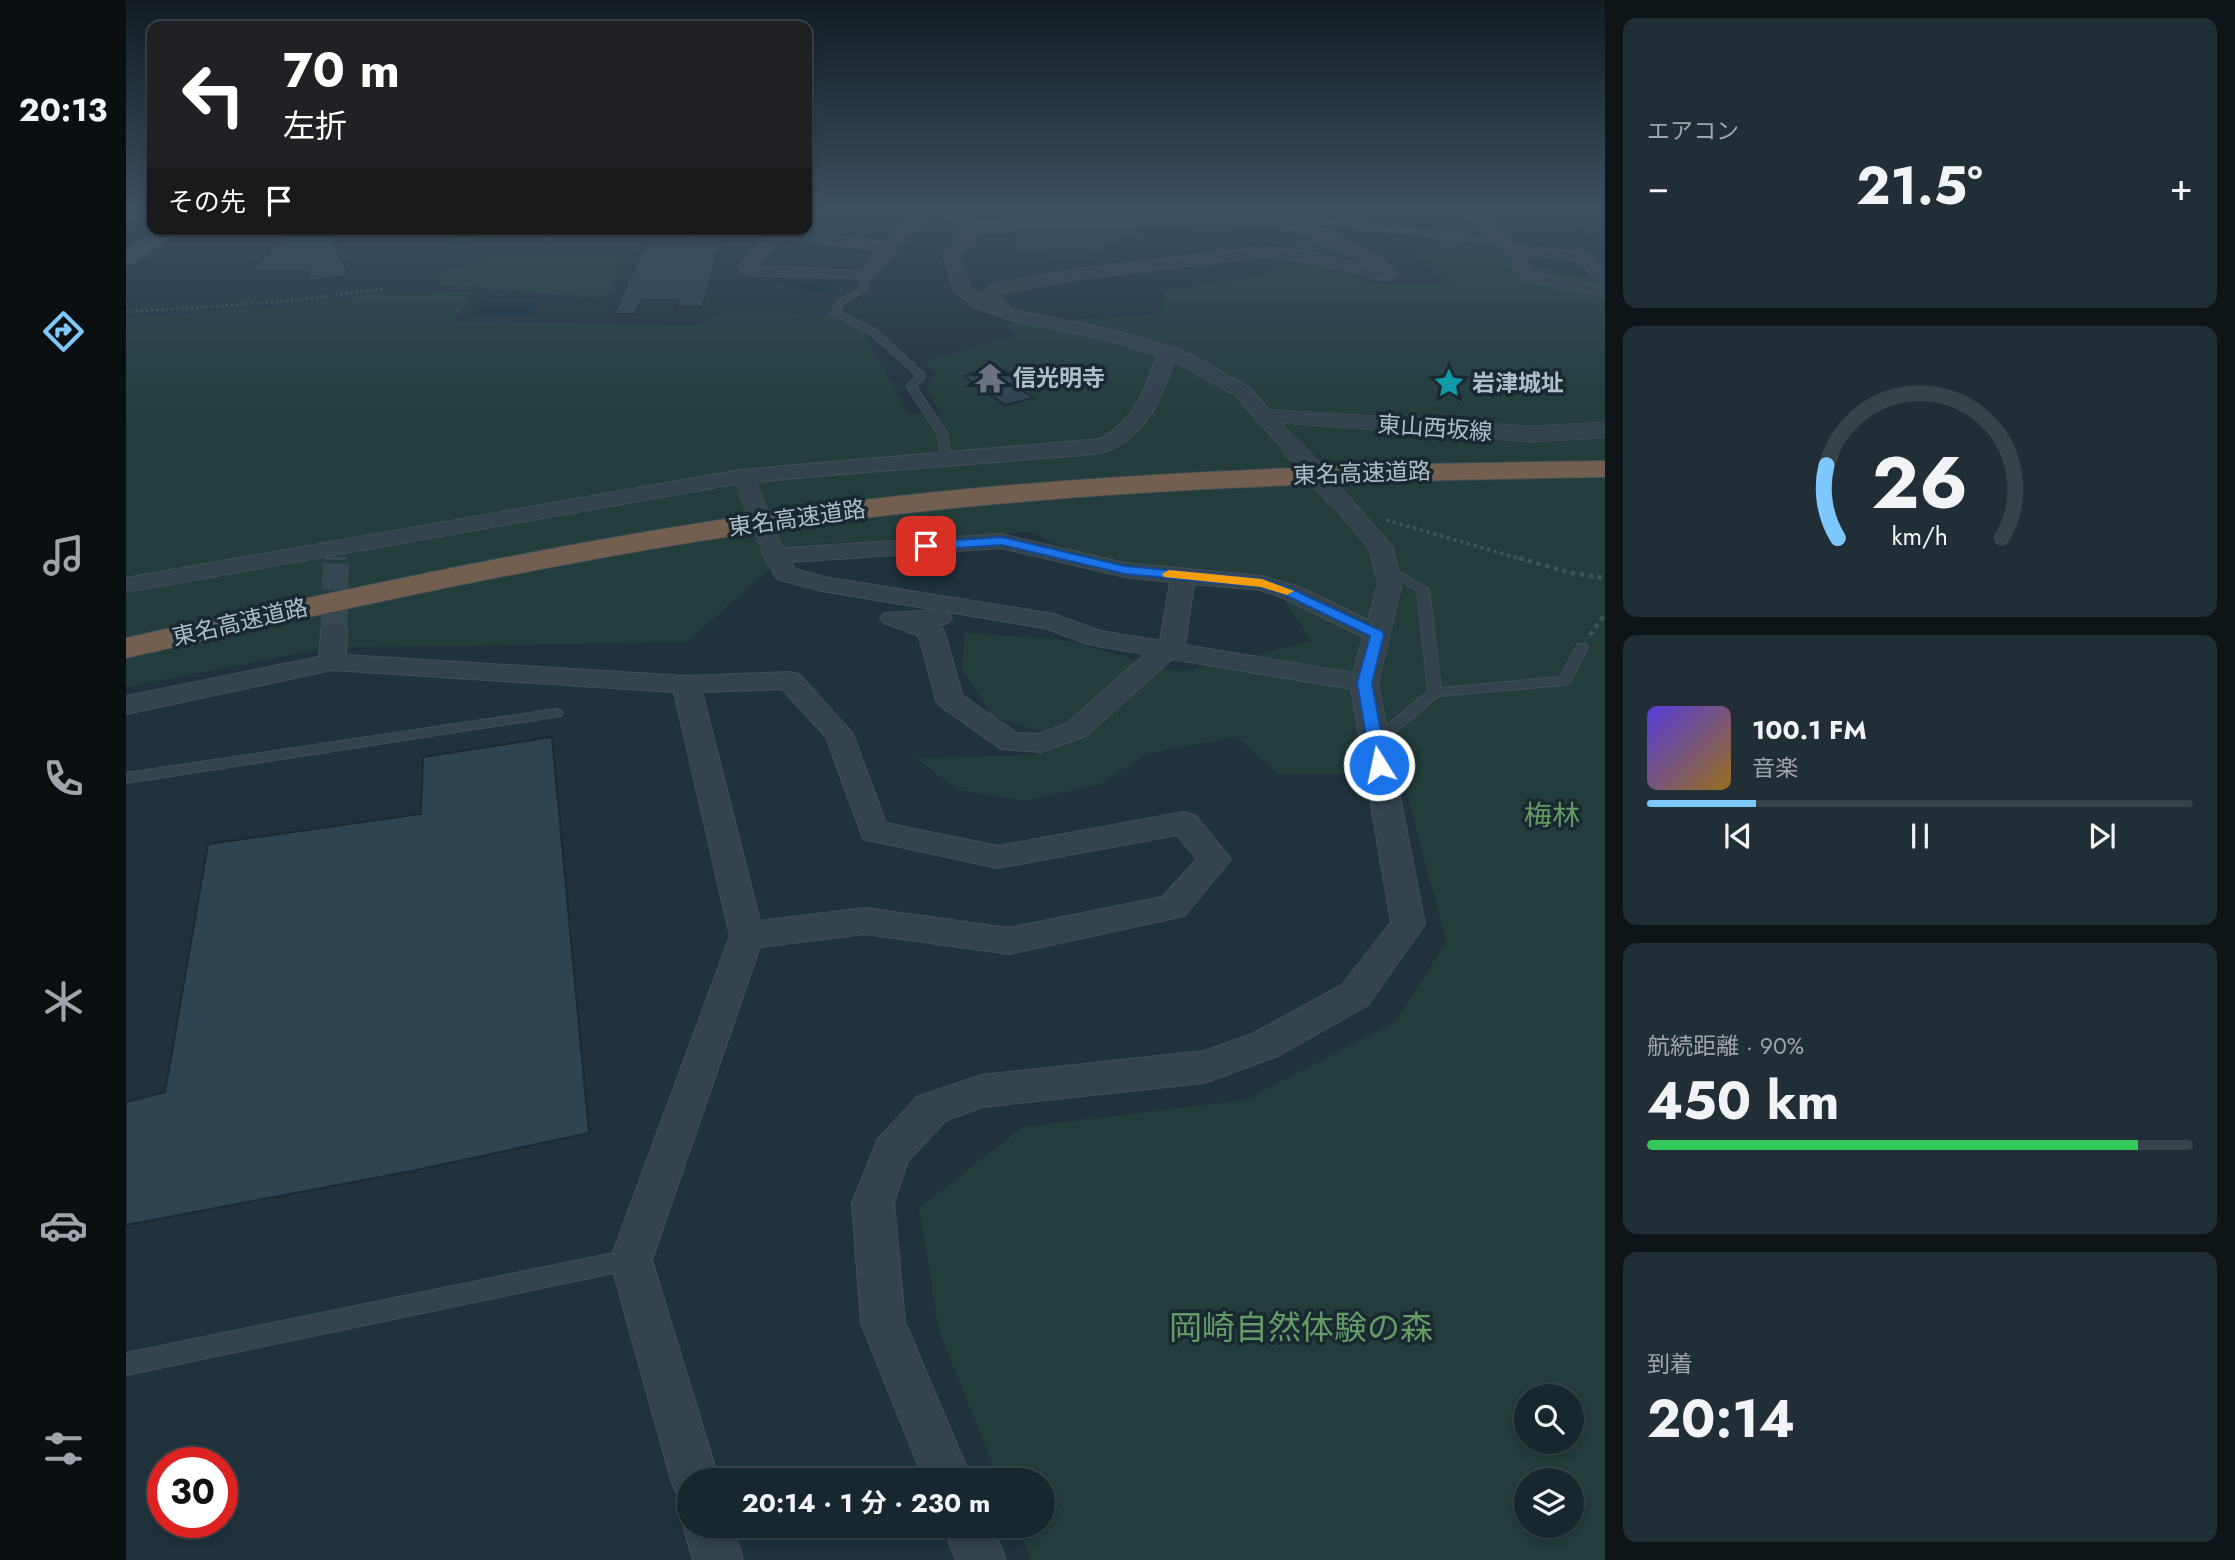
<!DOCTYPE html>
<html lang="ja">
<head>
<meta charset="utf-8">
<style>
  body { margin:0; font-family:Jost,"Noto Sans JP",sans-serif; background:#212e35; color:#f1f3f6; height:100vh; display:flex; flex-direction:column; font-size:26px; white-space:nowrap }
  * { box-sizing:border-box; margin:0 }
  p { font-size:23px; color:#9fa5aa }
  .icon { flex:none; width:38px; height:38px; fill:none; stroke:currentColor; stroke-width:2; stroke-linecap:round; stroke-linejoin:round }
  .map { position:relative; flex:1; overflow:hidden }
  .details { display:flex; flex-direction:column; gap:18px; padding:18px; background:#0d1519; width:630px }
  .details>* { flex:none }
  .top-card { position:absolute; left:21px; top:21px; width:665px; height:214px; border-radius:14px; box-shadow:0 4px 10px #0003,0 0 0 2px #364349; background:#202124; color:#fff; overflow:hidden }
  .tools { position:absolute; left:1388px; top:1384px; display:grid; gap:14px }
  .tools a { display:grid; place-items:center; width:70px; height:70px; border-radius:50%; background:#18262d; box-shadow:0 4px 10px #0003,0 0 0 2px #364349; font-size:35px }
  .speed { position:absolute; left:21px; top:1447px; display:flex; gap:14px; font-size:35px; font-weight:700; text-align:center }
  .speed>* { display:grid; place-content:center; width:91px; height:91px; border-radius:50%; background:#18262d; box-shadow:0 4px 10px #0003,0 0 0 2px #364349; line-height:1 }
  .speed .limit { border:10px solid #d22; background:#fff; color:#111 }
  .pin { position:absolute; display:grid; place-items:center; width:60px; height:60px; color:#fff; margin:-30px; border-radius:14px; box-shadow:0 4px 10px #0006 }
  .me { position:absolute; width:77px; margin:-38px; rotate:350deg; stroke-linejoin:round; filter:drop-shadow(0 0 5px #0008) }
  .turn { display:flex; align-items:center; gap:24px; height:147px; padding:0 21px; font-size:32px }
  .turn .icon { width:91px; height:91px; stroke-width:2.5 }
  .turn b { display:block; font-size:49px; line-height:60px }
  .then { display:flex; align-items:center; height:66px; padding:0 21px; background:#0003; gap:14px; font-size:26px }
  .big { font-size:52px; font-weight:700; line-height:1.1 }
  .details .tile { flex:1; display:flex; flex-direction:column; justify-content:center; gap:10px; min-width:0; padding:0 24px; border-radius:14px; background:#212e35 }
  .details .dial { align-items:center; gap:0 }
  .dial svg { height:182px; overflow:visible; fill:none; stroke:#364349; stroke-width:7; stroke-linecap:round; text-anchor:middle }
  .dial text { fill:#f1f3f6; stroke:none }
  .song { display:flex; align-items:center; gap:21px }
  .cover { width:84px; height:84px; border-radius:10px; background:linear-gradient(135deg,hsl(250 70% 55%),hsl(40 70% 35%)) }
  .played { height:7px; border-radius:4px; background:linear-gradient(90deg,#7dc8ff 20%,#364349 20%) }
  .keys { display:flex; justify-content:space-around; direction:ltr }
  .heat { display:flex; justify-content:space-between; align-items:center; font-size:38px; direction:ltr }
  .charge { height:10px; border-radius:5px; background:linear-gradient(90deg,#34c759 90%,#364349 0) }
  .trip { position:absolute; left:551px; top:1468px; width:378px; height:70px; border-radius:35px; background:#18262d; box-shadow:0 4px 10px #0003,0 0 0 2px #364349; font-weight:700; line-height:70px; text-align:center }
  main { display:flex; flex:1; min-height:0 }
  .dock { display:flex; flex-direction:column; width:126px; justify-content:space-around; align-items:center; background:#0a0f12; color:#9fa5aa }
  .dock .icon { width:49px; height:49px }
  .dock .on { color:#7dc8ff }
  .dock b { font-size:32px; color:#f1f3f6 }
  .map>svg:first-child { display:block }
</style>
</head>
<body>
<main>
<nav class="dock">
<b>20:13</b>
<svg class="icon on" aria-label="directions" viewBox="0 0 24 24"><path d="M12 3l9 9-9 9-9-9zM9 14v-3h6M13 9l2 2-2 2"/></svg>
<svg class="icon" aria-label="music" viewBox="0 0 24 24"><path d="M9 18V5l10-2v13"/><circle cx="6" cy="18" r="3"/><circle cx="16" cy="16" r="3"/></svg>
<svg class="icon" aria-label="phone" viewBox="0 0 24 24"><path d="M5 4h4l2 5-3 2q2 4 5 5l2-3 5 2v4C11 20 4 13 5 4z"/></svg>
<svg class="icon" aria-label="climate" viewBox="0 0 24 24"><path d="M12 3v18M4 7l16 10M4 17L20 7"/></svg>
<svg class="icon" aria-label="car" viewBox="0 0 24 24"><path d="M5 17H2v-5l4-1 3-4h7l3 4 3 1v5h-3M9 17h6M6 11h13"/><circle cx="7" cy="17" r="2"/><circle cx="17" cy="17" r="2"/></svg>
<svg class="icon" aria-label="filters" viewBox="0 0 24 24"><path d="M4 7h16M4 17h16"/><circle cx="9" cy="7" r="2"/><circle cx="15" cy="17" r="2"/></svg>
</nav>
<div class="map">
<svg width="1479" height="1560" viewBox="0 0 1479 1560">
  <rect width="100%" height="100%" fill="#20323c"/>
  <path fill="#223d3b" fill-rule="evenodd" d="M894,223L1012,227V238H997L958,260L889,252Z
    M319,229H382L384,232L331,245Z
    M1324,235L1372,244L1386,261L1479,282V1560H905L891,1526H917V1480H873L813,1331L793,1208L896,1127L1120,1100L1270,1021L1320,942L1276,775L1152,774L1110,737L1021,754L974,784L899,801L831,790L790,758L908,755L920,733L866,716L836,669L838,633L934,639L1054,672L1186,641L1152,591L998,574L903,532L671,545L561,642L198,648L0,687V318L174,305L241,294L347,292L326,321L568,325L602,310L729,316L781,413L816,415L800,389L810,374L798,361L890,336L878,324L1035,314L1039,291L1147,273L1163,242L1194,237L1223,250L1203,268L1246,284L1328,285L1292,255ZM1400,1396H1446V1442H1400ZM1400,1480H1446V1526H1400Z
    M365,255H497L479,298C423,296 371,286 314,286V274Z"/>
  <path fill="#132b3b" d="M649,278L707,283L702,287L709,291L707,294L684,292L650,283Z
    M356,303H411L405,316L349,315Z"/>
  <g fill="none" stroke-linecap="round" stroke-linejoin="round">
    <path stroke="#132b3b" stroke-width="3.5" d="M1436,206L1430,210L1440,222L1479,250"/>
  </g>
  <path fill="#2e4451" stroke="#1b2a33" stroke-width="2" d="M168,229H203L223,275L184,281L180,271H124Z
    M518,245L595,246L576,307L551,306L553,300H515L509,314H488Z
    M870,366L896,380L886,383L907,398L879,405L838,376Z
    M426,737L463,1133L286,1171L0,1225V1102L39,1092L82,844L295,814L297,757Z"/>
  <g fill="none" stroke-linecap="round" stroke-linejoin="round">
    <path stroke="#354751" stroke-width="21" stroke-dasharray="21 10" stroke-linecap="butt" d="M210,560V557"/>
    <path stroke="#354751" stroke-width="27" stroke-dasharray="27 13" stroke-linecap="butt" d="M208,630L210,558"/>
    <g stroke="#404f58" stroke-width="2">
      <path id="service" d="M984,206H991L979,218H975V216Z
        M1179,219L1329,233L1382,242L1378,244L1177,222Z
        M736,274L743,276L741,290L717,304L714,312L750,330L799,374V378L790,386L821,433L825,463L816,461L811,433L780,386L791,376L744,334L705,313L711,301L733,289Z
        M1260,564L1303,589L1315,688L1434,677L1452,644H1460L1462,647L1445,681L1439,685L1313,696L1254,745H1244L1242,742L1244,739L1302,691L1291,591L1256,569V565Z
        M430,709L435,710L437,713L435,716L0,783V773Z
        M502,1250L509,1253L512,1260L509,1267L502,1270L0,1375V1353Z"/>
    </g>
    <g stroke="#404f58" stroke-width="2">
      <path id="minor" d="M9,206H26V207L0,220V210Z
        M793,206H822L852,222H878L899,216L1025,219L1083,213L1171,221L1174,206H1188L1185,224L1254,257L1273,275L1265,280L1252,279L1178,261L1135,257L953,279L872,294L884,308L898,312L978,328L1048,348L1070,357L1124,388L1171,441L1174,445L1171,449H1157L1110,396L1048,361C1034,399 1027,426 990,447C975,457 936,456 917,458C821,467 725,472 629,482L632,486L629,491C619,493 614,492 609,484L0,592V578L614,470L975,439C1013,414 1015,396 1032,355L969,337L888,321L847,307L828,290L817,255L841,230L838,225L806,209L745,279L622,275L616,273L612,267L647,229L761,242ZM1083,221L1173,230L1248,268L1178,251L1135,247L953,269L870,283L854,293L857,298L844,288L833,256L857,232H880L901,224L1025,227ZM657,239L753,250L735,271L630,266Z
        M1333,206H1347C1359,221 1376,229 1387,245L1463,253L1479,270V285L1473,283L1452,260L1395,255L1409,273L1479,287V297L1397,280L1368,239L1343,220Z
        M415,229H431L432,235L424,240L419,238Z
        M551,229H568L572,234L564,239Z
        M1212,492L1220,494L1266,546L1276,583L1252,683L1299,924L1242,1005L1152,1056L1078,1083L856,1107L819,1121L782,1161L768,1203L779,1322L846,1480H798L735,1323L726,1203L752,1139L791,1097L855,1075L1078,1051L1126,1034L1216,985L1265,922L1225,689L1046,659L960,736L915,752L875,749L814,706L810,700L793,636L758,623L754,618L758,613L811,610L696,591L651,579L636,553L640,548L648,546L657,548L875,534L999,563L1136,576L1171,586L1242,620L1252,583L1243,548L1201,499L1204,494ZM875,548L999,577L1044,582L1034,641L975,631L928,614L698,577L669,569L665,562ZM1068,584L1134,590L1153,596L1237,637L1227,673L1059,645ZM817,611L922,629L960,644L1019,654L940,724L913,734L891,733L837,696L818,631L814,625L822,623L826,618L822,613Z
        M208,622L217,625L221,630L220,655L560,676L663,672L673,674L727,734L760,823L872,846L1058,812L1069,815L1105,859L1058,916L883,954L739,934L634,947L526,1260L593,1480H564V1502L552,1497L545,1480L484,1260L604,936L548,692L206,670L0,714V696L193,657L195,630L199,625ZM656,689L700,737L737,839L872,868L1051,835L1071,859L1036,897L883,928L739,908L634,921L576,692Z
        M564,1511V1526H607L617,1560H567L557,1526Z
        M816,1526H866L880,1560H830Z"/>
    </g>
    <g stroke="#404f58" stroke-width="1">
      <path id="tertiary" d="M1139,409L1404,426L1479,422V438L1404,442L1130,421L1127,416L1130,411Z"/>
    </g>
    <g stroke="#404f58" stroke-width="2">
      <path id="secondary" d="M33,229H57L7,263L0,265V250Z"/>
    </g>
    <g stroke="#3f4e57" stroke-width="2">
      <path id="motorway" d="M1479,461V477C1229,481 978,488 730,519C484,549 242,603 0,658V638C242,584 484,531 730,501C979,471 1229,464 1479,461Z"/>
    </g>
    <path stroke="#3b5552" stroke-width="2.5" stroke-dasharray="2.5 2.5" stroke-linecap="butt" d="M0,312L166,301L257,289"/>
    <path stroke="#3b5552" stroke-width="3.5" stroke-dasharray="3.5 3.5" stroke-linecap="butt" d="M1260,520L1399,560"/>
    <path stroke="#3b5552" stroke-width="4.5" stroke-dasharray="4.5 4.5" stroke-linecap="butt" d="M1393,558L1446,573L1479,578
      M1464,635L1479,614"/>
    <use href="#service" fill="#34434c" fill-rule="evenodd"/>
    <use href="#minor" fill="#34434c" fill-rule="evenodd"/>
    <use href="#tertiary" fill="#34434c" fill-rule="evenodd"/>
    <use href="#secondary" fill="#415360" fill-rule="evenodd"/>
    <use href="#motorway" fill="#735f50" fill-rule="evenodd"/>
    <g stroke="#404f58" stroke-width="22" stroke-linecap="butt">
      <path id="minor-bridge" d="M1164,445L1212,499
        M621,486L648,553"/>
    </g>
    <use href="#minor-bridge" stroke="#34434c" stroke-width="21"/>
  </g>
  <linearGradient id="sky" x2="0" y2="1"><stop stop-color="#121c21"/><stop offset="0.49" stop-color="#3c4f61"/><stop offset="1" stop-color="#3c4f61" stop-opacity="0"/></linearGradient>
  <rect width="1479" height="424" fill="url(#sky)"/>
  <path fill="#1a73e8" stroke="#114b97" stroke-width="2" d="M876,537L999,566L1136,579L1166,589L1256,631L1258,634L1246,683L1261,765L1253,770L1245,765L1231,683L1244,636L1157,594L1135,587L999,574L876,545L800,550L794,546L800,542Z"/>
  <path fill="#f59e0b" d="M1043,570L1136,579L1168,591L1161,595L1135,587L1038,577L1036,574Z"/>
  <defs>
    <g id="temple-bare" transform="scale(2.415)"><path d="M0-6L5-2H3V0L6.5 2.5H4V6H1.5V3h-3V6H-4V2.5H-6.5L-3 0V-2H-5Z" fill="#6b7280" stroke="#192831" stroke-width="2.5" paint-order="stroke"/></g>
    <g id="sight-bare" transform="scale(2.415)"><path d="M0-6L1.8-2.2L6-1.7L2.9 1.2L3.7 5.4L0 3.3L-3.7 5.4L-2.9 1.2L-6-1.7L-1.8-2.2Z" fill="#0f9aa8" stroke="#192831" stroke-width="2.5" paint-order="stroke"/></g>
  </defs>
  <g fill-rule="evenodd">
    <use href="#temple-bare" x="864" y="378"/>
    <use href="#sight-bare" x="1323" y="383"/>
  </g>
  <g text-anchor="middle" dominant-baseline="central" stroke-width="7" stroke-linejoin="round" paint-order="stroke">
    <g font-size="23" font-weight="bold" fill="#afbec8" stroke="#192831" text-anchor="start">
      <text x="887" y="378">信光明寺</text>
      <text x="1346" y="383">岩津城址</text>
    </g>
    <g font-size="23" fill="#afbec8" stroke="#192831">
      <text transform="translate(1309 428) rotate(4)">東山西坂線</text>
      <text transform="translate(1236 473) rotate(-2)">東名高速道路</text>
      <text transform="translate(671 518) rotate(-8)">東名高速道路</text>
      <text transform="translate(114 622) rotate(-13)">東名高速道路</text>
    </g>
    <g font-size="28" fill="#639c65" stroke="#192831">
      <text x="1426" y="815">梅林</text>
    </g>
    <g font-size="33" fill="#639c65" stroke="#192831">
      <text x="1175" y="1327">岡崎自然体験の森</text>
    </g>
  </g>
</svg>
<div class="tools">
<a><svg class="icon" aria-label="search" viewBox="0 0 24 24"><circle cx="10" cy="10" r="6"/><path d="M15 15l6 6"/></svg></a>
<a><svg class="icon" aria-label="layers" viewBox="0 0 24 24"><path d="M12 4l9 5-9 5-9-5zM3 14l9 5 9-5"/></svg></a>
</div>
<div class="speed"><div class="limit">30</div></div>
<div class="pin" style="left:800px;top:546px;background:#d93025"><svg class="icon" aria-label="arrive" viewBox="0 0 24 24"><path d="M6 21V4h12l-3 4 3 4H6"/></svg></div>
<svg class="me" style="left:1253px;top:765px" viewBox="-20 -20 40 40"><circle r="17" fill="#1a73e8" stroke="#fff" stroke-width="3"/><path d="M0-11L8 9 0 5-8 9z" fill="#fff"/></svg>
<div class="trip">20:14 · 1 分 · 230 m</div>
<div class="top-card">
<div class="turn"><svg class="icon" aria-label="left" viewBox="0 0 24 24"><path d="M17 20v-9H6M10 6l-5 5 5 5"/></svg><div><b>70 m</b>左折</div></div>
<div class="then">その先<svg class="icon" aria-label="arrive" viewBox="0 0 24 24"><path d="M6 21V4h12l-3 4 3 4H6"/></svg></div>
</div>
</div>
<section class="details">
<div class="tile"><p>エアコン</p>
<div class="heat"><a>−</a><b class="big">21.5°</b><a>+</a></div>
</div>
<div class="tile dial"><svg viewBox="0 0 100 80">
<path d="M14 69A42 42 0 1 1 86 69"/>
<path d="M14 69A42 42 0 0 1 9 37" stroke="#7dc8ff"/>
<text x="50" y="56" font-size="32" font-weight="700">26</text>
<text x="50" y="72" font-size="11">km/h</text>
</svg></div>
<div class="tile">
<div class="song"><i class="cover"></i><div><b>100.1 FM</b><p>音楽</p></div></div>
<div class="played"></div>
<div class="keys"><svg class="icon" aria-label="previous" viewBox="0 0 24 24"><path d="M18 5L8 12l10 7zM5 5v14"/></svg><svg class="icon" aria-label="pause" viewBox="0 0 24 24"><path d="M8 5v14M16 5v14"/></svg><svg class="icon" aria-label="next" viewBox="0 0 24 24"><path d="M6 5l10 7-10 7zM19 5v14"/></svg></div>
</div>
<div class="tile"><p>航続距離 · 90%</p><b class="big">450 km</b><div class="charge"></div></div>
<div class="tile"><p>到着</p><b class="big">20:14</b></div>
</section>
</main>
</body>
</html>
